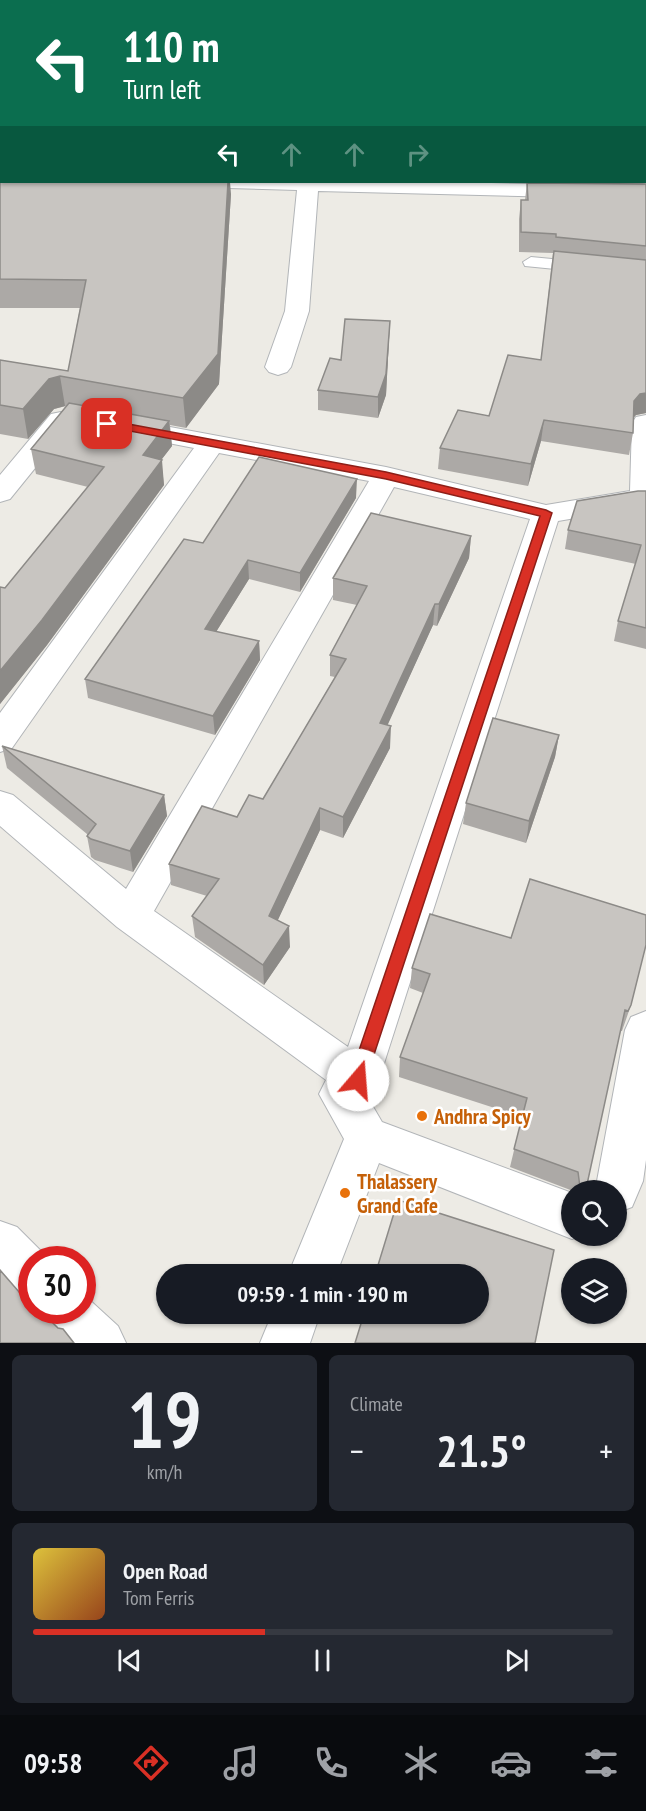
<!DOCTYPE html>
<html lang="en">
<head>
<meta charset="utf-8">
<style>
  body { margin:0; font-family:"PT Sans Narrow",sans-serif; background:#242831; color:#f1f3f6; height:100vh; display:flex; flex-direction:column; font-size:22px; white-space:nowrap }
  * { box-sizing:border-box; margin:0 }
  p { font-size:20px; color:#9ea1a6 }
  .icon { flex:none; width:33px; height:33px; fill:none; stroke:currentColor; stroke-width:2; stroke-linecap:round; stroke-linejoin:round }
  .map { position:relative; height:1343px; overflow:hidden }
  .drawer { display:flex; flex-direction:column; gap:12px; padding:12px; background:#0d0f14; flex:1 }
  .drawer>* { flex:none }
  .banner { position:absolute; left:0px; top:0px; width:646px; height:183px; box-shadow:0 2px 4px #0004; background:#0b6e4f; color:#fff; overflow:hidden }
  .buttons { position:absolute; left:561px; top:1180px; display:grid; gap:12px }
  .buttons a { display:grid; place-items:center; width:66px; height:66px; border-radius:50%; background:#171b24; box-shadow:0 2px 4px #0004; font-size:30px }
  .speed { position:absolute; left:18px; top:1246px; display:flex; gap:12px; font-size:30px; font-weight:700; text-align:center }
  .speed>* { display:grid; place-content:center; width:78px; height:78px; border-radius:50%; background:#171b24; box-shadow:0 2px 4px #0004; line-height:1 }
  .speed .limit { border:9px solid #d22; background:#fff; color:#111 }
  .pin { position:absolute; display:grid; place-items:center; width:51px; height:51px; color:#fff; margin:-26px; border-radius:12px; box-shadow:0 3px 9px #0006 }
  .me { position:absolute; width:66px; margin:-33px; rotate:18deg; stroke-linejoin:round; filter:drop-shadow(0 0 4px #0008) }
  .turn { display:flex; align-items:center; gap:21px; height:126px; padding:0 24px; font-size:27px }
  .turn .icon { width:78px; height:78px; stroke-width:2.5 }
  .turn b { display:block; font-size:42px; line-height:51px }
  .lanes { display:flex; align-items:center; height:57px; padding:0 24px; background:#0003; justify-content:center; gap:30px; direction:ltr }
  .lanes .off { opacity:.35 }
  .big { font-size:45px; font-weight:700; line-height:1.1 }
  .drawer .tile { flex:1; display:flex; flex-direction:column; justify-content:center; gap:9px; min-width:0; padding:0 21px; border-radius:9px; background:#242831 }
  .drawer .dial { align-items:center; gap:0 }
  .dial b { font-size:78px; line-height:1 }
  .song { display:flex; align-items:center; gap:18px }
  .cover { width:72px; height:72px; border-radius:9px; background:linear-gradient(135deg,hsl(50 70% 55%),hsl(20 70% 35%)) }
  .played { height:6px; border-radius:3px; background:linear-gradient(90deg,#d93025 40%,#363941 40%) }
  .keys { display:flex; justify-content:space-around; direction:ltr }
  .heat { display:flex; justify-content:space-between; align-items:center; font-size:33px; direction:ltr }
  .drawer .tiles { flex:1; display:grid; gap:12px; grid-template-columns:1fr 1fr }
  .tile:last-child { grid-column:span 2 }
  .trip { position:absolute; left:156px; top:1264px; width:333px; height:60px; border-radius:30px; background:#171b24; box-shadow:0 2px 4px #0004; font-weight:700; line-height:60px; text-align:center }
  .menu { display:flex; height:96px; justify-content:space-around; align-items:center; background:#090b0e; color:#9ea1a6 }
  .menu .icon { width:42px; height:42px }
  .menu .selected { color:#d93025 }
  .menu b { font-size:27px; color:#f1f3f6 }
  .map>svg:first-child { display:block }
</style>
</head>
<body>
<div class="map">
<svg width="646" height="1343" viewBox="0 0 646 1343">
  <rect width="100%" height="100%" fill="#edebe5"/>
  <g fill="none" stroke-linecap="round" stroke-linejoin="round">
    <g stroke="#b2b5b8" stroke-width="2">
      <path id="service" d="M393,0H410L411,2H394Z
        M645,34H646L645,43Z
        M645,136H646V144H645Z
        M531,257L646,268V278L525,266L523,262Z"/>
    </g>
    <g stroke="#b2b5b8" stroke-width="2">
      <path id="minor" d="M217,182H453L646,187V199L318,191L309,311L291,367L287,372L278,375L269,372L265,367L285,311L297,190L228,188L220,187Z
        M61,412L71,414L74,420L10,499L0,502V475L51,414Z
        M646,415V506L558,521L379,1079L373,1093L368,1098L382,1122L572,1193V1236H579L572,1239L379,1163L336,1275H288L344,1139L319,1094L326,1080L117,927L0,826V791L13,795L126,889L369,481L219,453L12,748L0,752V713L194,448L117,433L113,427L117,421L127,419L386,467L546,505L630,491L632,423L636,417ZM394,487L530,519L348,1047L154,911Z
        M646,1011V1160L643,1181L632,1207L616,1213V1191H593L597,1181L625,1030L631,1017Z
        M0,1221L17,1227L50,1260H32V1299L15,1292L0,1277Z
        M82,1293L118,1326L126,1343H66L51,1328L44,1311H82Z
        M272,1314H320L310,1343H260Z"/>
    </g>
    <g stroke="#b2b5b8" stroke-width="2">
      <path id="tertiary" d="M149,0H169L148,2Z
        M0,47H2V57H0Z"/>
    </g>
    <g stroke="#d6921c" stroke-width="2">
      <path id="trunk" d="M18,0H38L17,2Z
        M114,0H134L113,2Z
        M0,4H2V14H0Z
        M0,34H2L0,45Z"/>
    </g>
    <g stroke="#d6921c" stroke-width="2">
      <path id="motorway" d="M0,0H18L2,2V6Z
        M48,0H67L47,2Z
        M86,0H105L85,2Z
        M0,26H2V36H0Z"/>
    </g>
    <use href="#service" fill="#fff" fill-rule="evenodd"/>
    <use href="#minor" fill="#fff" fill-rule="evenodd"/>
    <use href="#tertiary" fill="#fff" fill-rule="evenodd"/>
    <use href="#trunk" fill="#f2dea6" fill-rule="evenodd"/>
    <use href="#motorway" fill="#f0d599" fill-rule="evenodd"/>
  </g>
  <path fill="#aca9a6" d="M449,0H502L498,2H453Z
    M512,0H646V27L645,28V2H516Z
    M645,40L646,43V114H645Z
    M0,63H1L2,65V182L231,194L219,384L186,428L170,425L172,446L161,460L164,485L47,645L0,704V587L5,588L88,487L36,474L31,449L66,406L54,409L28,439L0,434V360L68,371L80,308H0Z
    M527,183L646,184V413L636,415L633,417V433L629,455L541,441L528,486L438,469L440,448L489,416L541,360L553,253L519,252V219L521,200H525Z
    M390,321L386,395L378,418L318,410V390L341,360Z
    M646,491V649L614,641L618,621L636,564L565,549L568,530Z
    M356,498L300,592L249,579L216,632L259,641L260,660L215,735L88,698L85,679L203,543Z
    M471,536L469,558L437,626L433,625L387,725L390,748L343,838L320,830L277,921L290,947L264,985L195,937L192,916L207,896L171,885L169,864L263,799L335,677L330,676V655L357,605L333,600V578Z
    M559,735L555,757L526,843L463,824L466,803Z
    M2,746L164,795L167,816L133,872L95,860L91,857L87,836V834L7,768Z
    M412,968L631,1005L622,1031H620L585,1191H573L510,1167L522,1117L399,1077L400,1057L423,993L410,988Z"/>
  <path fill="#8c8a87" d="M478,0H502L498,2H478Z
    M645,0H646V27L645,28V2H641Z
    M228,182H230L231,194L219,384L186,428L183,398Z
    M390,321L386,395L378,418V397Z
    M60,376L65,406L54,409L28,439L23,409L49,379Z
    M646,393V413L636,415L630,422L634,401L640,394Z
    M544,420L541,441L528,486L531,464Z
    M169,421L172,446L145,481L143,455Z
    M162,460L164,485L47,645L0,704V671Z
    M357,479L356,498L300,592V573Z
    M471,536L469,558L437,626L439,604Z
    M248,560L249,579L206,648L205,629Z
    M435,604L433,625L379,744L380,723Z
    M259,641L260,660L215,735L213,716Z
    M391,726L390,748L343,838V817Z
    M559,735L555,757L526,843L529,821Z
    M164,795L167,816L133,872L130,851Z
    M320,808V830L270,937L269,916Z
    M289,926L290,947L264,985L263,965Z"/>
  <path fill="#c8c5c1" stroke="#8c8a87" stroke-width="1.5" d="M261,0H347L348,2H261Z
    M594,0H645L641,2H595Z
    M645,40L646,43V82H645Z
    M0,73H2V182H228L218,354L183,398L60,376L49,379L23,409L0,405V360L68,371L86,280L0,279Z
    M527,183L646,184V246L556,237V234L521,232V200H528Z
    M554,251L646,260V393L640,394L634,401L633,433L544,420L531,464L440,448L458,410L489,416L508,355L541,360Z
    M345,319L390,321L386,374L378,397L318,390L330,358L341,360Z
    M69,403L169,421L143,455L162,460L42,620L0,671V587L5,588L104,467L31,449Z
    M259,457L357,479L300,573L248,560L205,629L259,641L213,716L85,679L184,539L203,543Z
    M638,491H646V628L618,621L641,545L568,530L577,501Z
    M371,513L471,536L439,604H435L380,723L391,726L343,817L320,808L269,916L289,926L263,965L192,916L219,879L169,864L202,806L237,817L249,795L263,799L346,659L330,655L367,586L333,578Z
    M493,718L559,735L529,821L466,803Z
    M2,746L164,795L130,851L91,839L87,836L96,824Z
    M530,879L646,915V945L631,1005L628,1011L625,1010L586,1189L580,1187L578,1172L514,1149L527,1098L400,1057L430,974L412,968L430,914L511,938Z
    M398,1200L554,1250L535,1343H355L364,1314H478V1275H375Z
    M0,1270L26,1300L32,1294V1311H42L43,1313L58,1328L63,1329L74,1343H0Z"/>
  <path fill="#d93025" stroke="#8d1f18" stroke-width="1.5" d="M107,420L386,472L546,510L552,513L364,1085L358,1088L351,1085L349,1080L540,516L386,479L103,426V421Z"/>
  <g fill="#e8710a" stroke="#fff" stroke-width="2">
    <circle cx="422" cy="1116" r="6"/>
    <circle cx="345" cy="1193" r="6"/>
  </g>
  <g text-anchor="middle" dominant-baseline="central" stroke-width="5" stroke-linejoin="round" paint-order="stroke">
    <g font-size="21" font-weight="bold" fill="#c56008" stroke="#fff" text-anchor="start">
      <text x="434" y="1116">Andhra Spicy</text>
      <text x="357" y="1181">Thalassery<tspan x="357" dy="24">Grand Cafe</tspan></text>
    </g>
  </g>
</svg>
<div class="buttons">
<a><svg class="icon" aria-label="search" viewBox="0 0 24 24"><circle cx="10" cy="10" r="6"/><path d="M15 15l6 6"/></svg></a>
<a><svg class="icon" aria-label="layers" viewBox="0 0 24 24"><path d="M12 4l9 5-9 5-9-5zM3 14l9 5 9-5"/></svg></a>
</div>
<div class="speed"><div class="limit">30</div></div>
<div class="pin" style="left:107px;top:424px;background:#d93025"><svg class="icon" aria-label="arrive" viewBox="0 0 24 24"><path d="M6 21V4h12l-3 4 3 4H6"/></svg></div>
<svg class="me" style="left:358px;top:1080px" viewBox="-20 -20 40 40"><circle r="19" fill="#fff"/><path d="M0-13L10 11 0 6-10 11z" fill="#d93025"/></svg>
<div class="trip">09:59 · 1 min · 190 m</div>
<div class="banner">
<div class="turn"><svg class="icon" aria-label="left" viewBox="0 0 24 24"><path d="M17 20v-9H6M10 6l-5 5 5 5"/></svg><div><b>110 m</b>Turn left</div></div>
<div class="lanes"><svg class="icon" aria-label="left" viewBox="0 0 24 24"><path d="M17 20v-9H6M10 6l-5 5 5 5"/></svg><svg class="icon off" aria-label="ahead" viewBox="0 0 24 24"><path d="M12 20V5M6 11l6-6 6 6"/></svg><svg class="icon off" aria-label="ahead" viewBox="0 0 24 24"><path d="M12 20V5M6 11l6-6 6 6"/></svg><svg class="icon off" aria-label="right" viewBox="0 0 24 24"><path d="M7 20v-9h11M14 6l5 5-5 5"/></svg></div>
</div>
</div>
<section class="drawer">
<div class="tiles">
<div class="tile dial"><b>19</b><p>km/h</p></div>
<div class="tile"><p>Climate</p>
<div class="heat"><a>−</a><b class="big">21.5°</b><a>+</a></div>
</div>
<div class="tile">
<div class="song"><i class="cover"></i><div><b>Open Road</b><p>Tom Ferris</p></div></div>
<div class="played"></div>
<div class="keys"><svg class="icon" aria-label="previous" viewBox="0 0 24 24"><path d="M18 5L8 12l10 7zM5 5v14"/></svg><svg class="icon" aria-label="pause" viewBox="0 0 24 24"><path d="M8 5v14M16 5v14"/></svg><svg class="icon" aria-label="next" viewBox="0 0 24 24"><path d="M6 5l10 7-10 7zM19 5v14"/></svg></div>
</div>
</div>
</section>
<nav class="menu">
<b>09:58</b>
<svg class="icon selected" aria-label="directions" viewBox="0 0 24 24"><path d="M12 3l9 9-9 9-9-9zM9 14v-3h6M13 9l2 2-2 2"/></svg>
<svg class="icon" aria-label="music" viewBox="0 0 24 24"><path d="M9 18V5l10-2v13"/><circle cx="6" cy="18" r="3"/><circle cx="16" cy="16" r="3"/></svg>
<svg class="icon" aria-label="phone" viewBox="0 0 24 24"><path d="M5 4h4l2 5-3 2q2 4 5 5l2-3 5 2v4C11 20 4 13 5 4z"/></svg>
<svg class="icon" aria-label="climate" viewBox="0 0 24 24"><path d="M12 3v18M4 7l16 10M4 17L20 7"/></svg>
<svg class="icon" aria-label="car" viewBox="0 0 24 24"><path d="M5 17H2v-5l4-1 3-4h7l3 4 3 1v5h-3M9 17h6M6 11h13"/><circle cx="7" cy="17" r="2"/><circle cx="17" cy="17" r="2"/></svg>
<svg class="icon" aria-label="filters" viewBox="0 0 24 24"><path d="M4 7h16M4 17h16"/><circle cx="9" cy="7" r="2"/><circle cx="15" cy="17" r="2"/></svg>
</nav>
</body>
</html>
